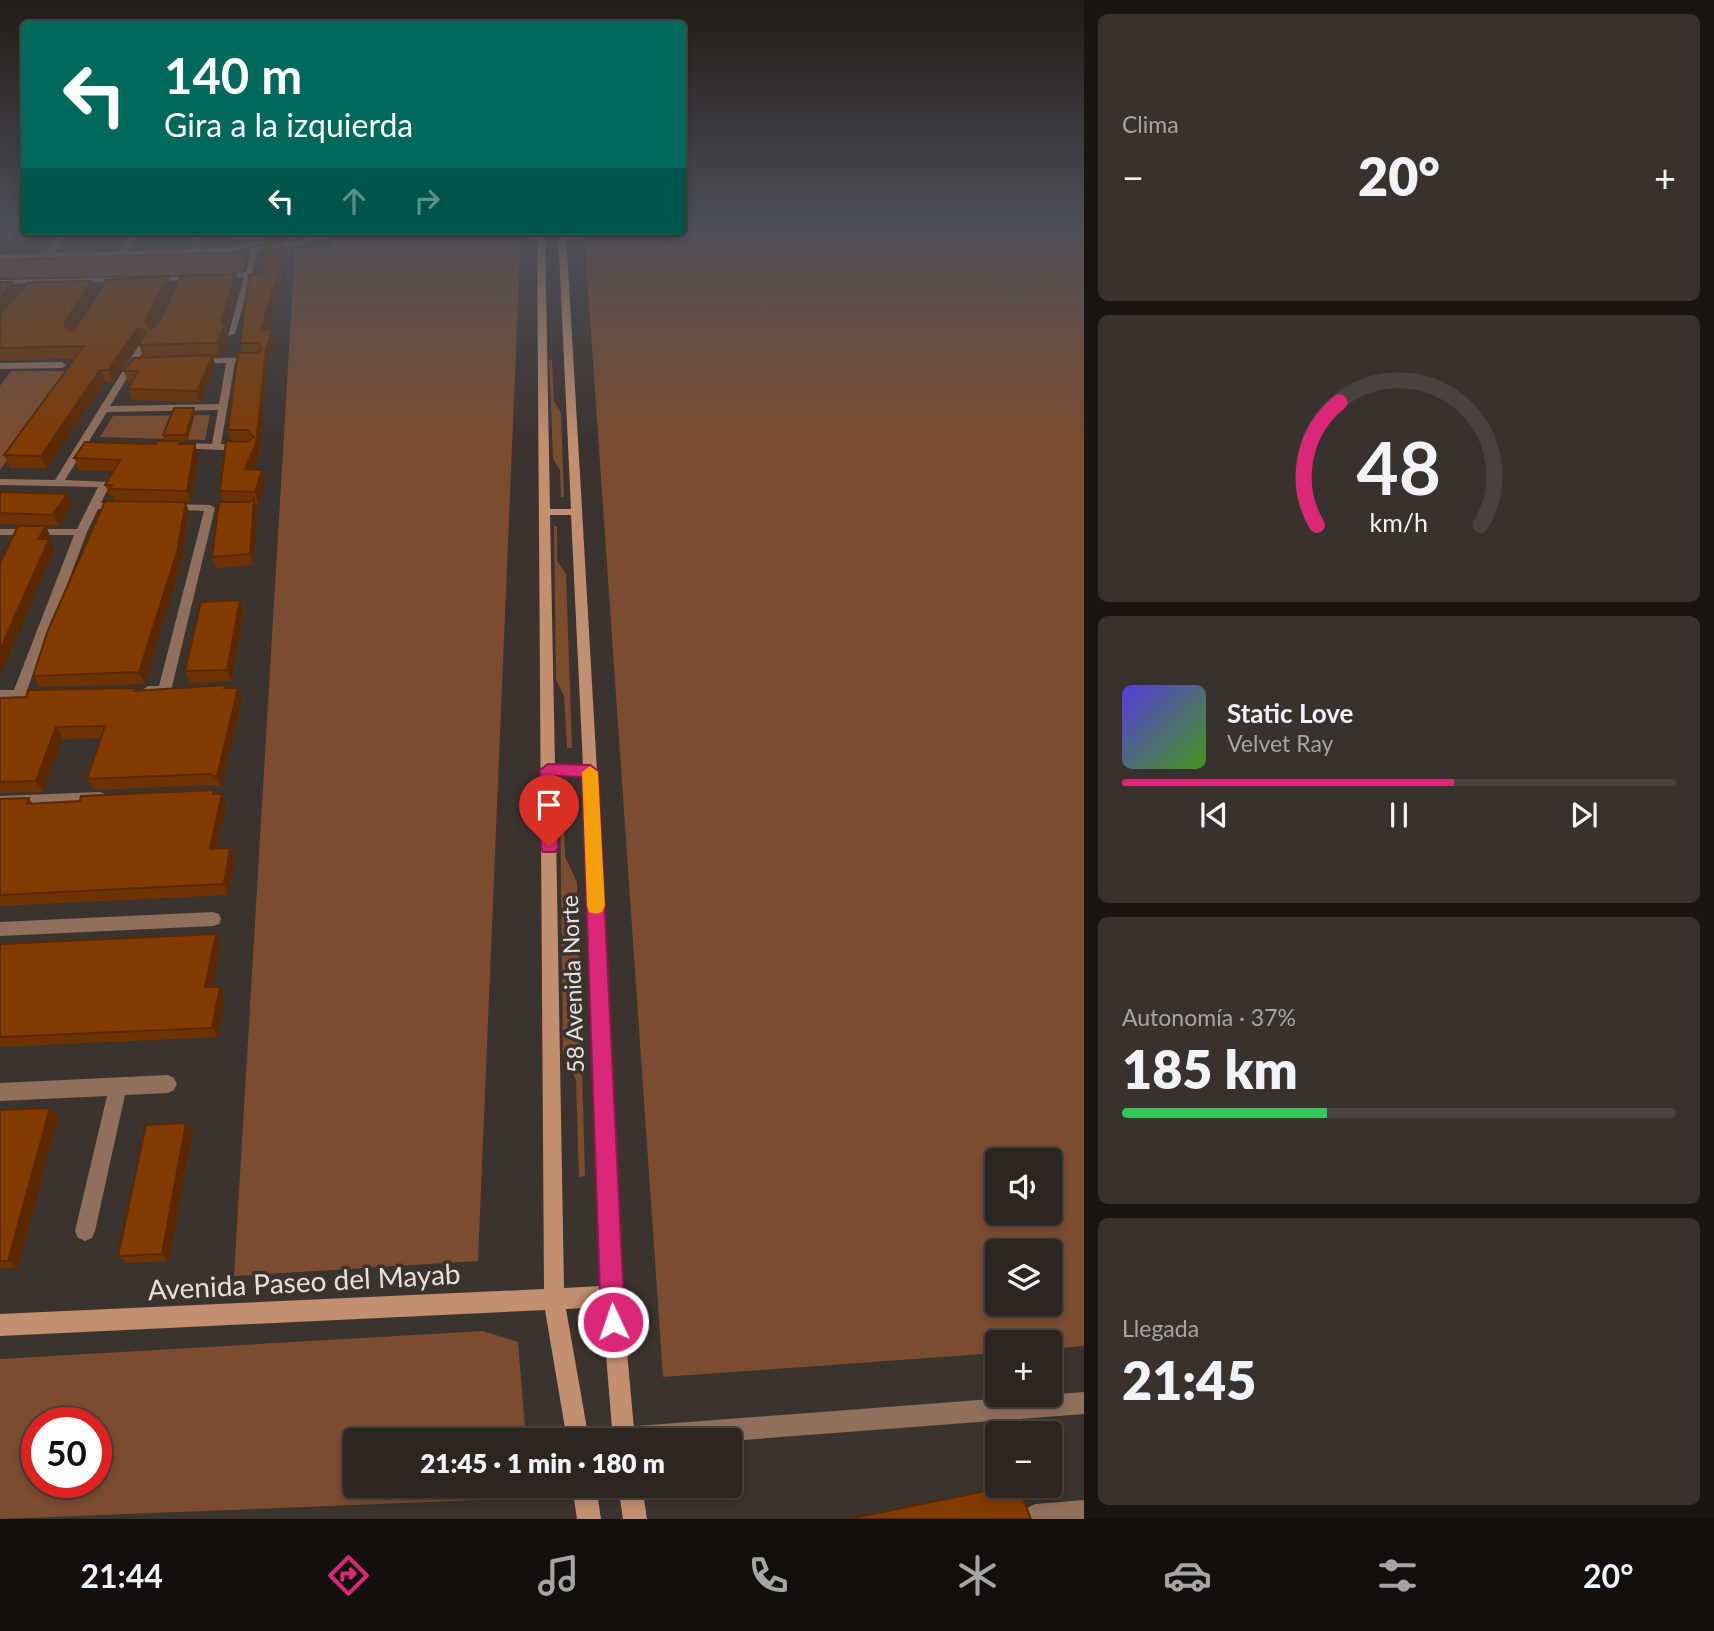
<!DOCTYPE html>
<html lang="es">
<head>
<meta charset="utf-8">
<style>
  body { margin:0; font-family:Lato,sans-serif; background:#38322f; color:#f1f3f6; height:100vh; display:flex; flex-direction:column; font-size:26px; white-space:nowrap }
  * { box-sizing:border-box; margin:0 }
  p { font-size:23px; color:#a6a5a5 }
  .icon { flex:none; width:38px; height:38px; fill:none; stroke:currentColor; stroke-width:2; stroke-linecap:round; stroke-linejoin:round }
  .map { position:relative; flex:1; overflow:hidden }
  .panel { display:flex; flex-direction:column; gap:14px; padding:14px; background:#181513; width:630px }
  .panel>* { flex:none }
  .guide { position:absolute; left:21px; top:21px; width:665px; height:214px; border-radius:7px; box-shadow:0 4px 10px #0003,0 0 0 2px #484340; background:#00695c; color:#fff; overflow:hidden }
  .buttons { position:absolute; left:985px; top:1148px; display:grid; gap:14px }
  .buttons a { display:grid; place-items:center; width:77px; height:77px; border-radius:7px; background:#2c2622; box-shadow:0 4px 10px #0003,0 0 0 2px #484340; font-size:35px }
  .speed { position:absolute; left:21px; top:1407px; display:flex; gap:14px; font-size:35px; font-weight:700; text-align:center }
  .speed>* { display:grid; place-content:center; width:91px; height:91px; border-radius:50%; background:#2c2622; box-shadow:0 4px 10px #0003,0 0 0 2px #484340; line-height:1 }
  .speed .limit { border:10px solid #d22; background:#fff; color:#111 }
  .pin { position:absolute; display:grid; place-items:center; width:60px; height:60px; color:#fff; margin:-72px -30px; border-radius:50% 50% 50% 0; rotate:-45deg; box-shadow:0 0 7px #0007 }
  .pin .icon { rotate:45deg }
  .me { position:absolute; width:77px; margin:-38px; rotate:357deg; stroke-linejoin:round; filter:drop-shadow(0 0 5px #0008) }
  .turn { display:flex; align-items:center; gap:24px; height:147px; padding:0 28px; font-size:32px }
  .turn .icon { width:91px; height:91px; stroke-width:2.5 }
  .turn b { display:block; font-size:49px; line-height:60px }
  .lanes { display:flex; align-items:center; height:66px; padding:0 28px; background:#0003; justify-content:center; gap:35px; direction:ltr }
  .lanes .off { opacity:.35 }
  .big { font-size:52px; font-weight:800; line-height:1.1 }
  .panel .card { flex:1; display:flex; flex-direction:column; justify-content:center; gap:10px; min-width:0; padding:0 24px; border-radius:10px; background:#38322f }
  .panel .dial { align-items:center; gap:0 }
  .dial svg { height:182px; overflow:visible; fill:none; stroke:#484340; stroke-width:7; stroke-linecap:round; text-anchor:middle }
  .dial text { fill:#f1f3f6; stroke:none }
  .song { display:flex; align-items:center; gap:21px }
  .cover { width:84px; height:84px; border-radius:10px; background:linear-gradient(135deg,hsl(250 70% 55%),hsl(100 70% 35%)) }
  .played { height:7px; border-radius:4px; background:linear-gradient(90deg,#db2777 60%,#484340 60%) }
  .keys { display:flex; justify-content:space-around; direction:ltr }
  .heat { display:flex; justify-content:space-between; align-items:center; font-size:38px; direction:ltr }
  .charge { height:10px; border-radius:5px; background:linear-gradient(90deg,#34c759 37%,#484340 0) }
  .trip { position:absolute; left:343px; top:1428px; width:399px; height:70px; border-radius:7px; background:#2c2622; box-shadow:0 4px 10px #0003,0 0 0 2px #484340; font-weight:800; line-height:70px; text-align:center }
  .tab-bar { display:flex; height:112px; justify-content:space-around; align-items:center; background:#120f0e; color:#a6a5a5 }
  .tab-bar .icon { width:49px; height:49px }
  .tab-bar .active { color:#db2777 }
  .tab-bar b { font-size:32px; color:#f1f3f6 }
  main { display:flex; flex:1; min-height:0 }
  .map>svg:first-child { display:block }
</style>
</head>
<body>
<main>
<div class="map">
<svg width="1084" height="1519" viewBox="0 0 1084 1519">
  <rect width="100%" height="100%" fill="#3b332e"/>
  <path fill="#7b4c30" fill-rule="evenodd" d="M332,231H521L478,1261L234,1276L295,249L331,248Z
    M584,231H1084V1346L1050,1349V1342H998L997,1353L663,1377ZM998,1160H1050V1213H998ZM998,1251H1050V1304H998Z
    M237,253L244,257L243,271L237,274L0,278V260Z
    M549,360H552L554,402L561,412L564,497H561L560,470L553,459Z
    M11,371H74L0,470V386Z
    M210,415L205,440L100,437L113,416Z
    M554,526H557V561L566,574L572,748H567L564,696L556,680Z
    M560,795H563L565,857L577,882L585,1176L579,1177L576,1080L563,1053Z
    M483,1331L518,1342L526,1440H355V1486H530L531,1498L0,1519V1359ZM37,1423H96V1482H37Z"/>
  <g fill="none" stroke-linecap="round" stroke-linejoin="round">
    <path fill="#906f5c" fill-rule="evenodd" d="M60,231H68L54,253L121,251L131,231H139L128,251L190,249L197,231H205L198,249L231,248L260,240L264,242L231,252L0,259V255L46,253Z
      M315,231H323L316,239L301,245L258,251L235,334L228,336L244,277L218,280L214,278L215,276L246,272L252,247L297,241Z
      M201,276L202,278L198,280L0,284V280Z
      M143,342L147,345L110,406L219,404L226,363L198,364L194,361L195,359L258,357V361L255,362H235L221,444L245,445L250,448L245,451L174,448L173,446L178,443L212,444L218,410L107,412L65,480L109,482L110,484L101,503H121L126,506L121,509H98L87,532L27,690L49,691L51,694L49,697L0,700V690H14L74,535H0V529H77L98,487L0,485V479L55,480L139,345Z
      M0,363L62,362L66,365L62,368L0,369Z
      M169,504L210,505L215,508L171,691C165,698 147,698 141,691L148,686H159L204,511L165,509L164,507Z
      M100,792L105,794L107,798L105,802L100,804L0,808V796Z
      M213,912L219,914L221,919L219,924L213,926L0,936V922Z
      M168,1075L174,1078L177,1084L174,1090L168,1093L125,1095L95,1231L92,1238L85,1241L78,1238L75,1231L107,1096L0,1101V1083Z
      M1084,1500V1519H1024L1023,1516L1027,1508L1035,1504Z"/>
    <path fill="#906f5c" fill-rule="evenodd" d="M1084,1392V1414L730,1441L613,1440L612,1438L615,1430L623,1427Z"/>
    <path fill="#c38f71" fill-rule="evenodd" d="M537,231H545L550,509H571L558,231H566L597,771L622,1296L635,1440H613L602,1307L566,1309L589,1440H567L545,1310L0,1336V1314L544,1289ZM550,515H571L583,765H555ZM555,776H583L601,1286L564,1288Z
      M572,1486H596L601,1519H577Z
      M618,1486H642L647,1519H623Z"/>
  </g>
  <path fill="#6f3303" d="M0,231H58L48,244L0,246Z
    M58,231H129L122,242L63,244Z
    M133,231H196L189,244H162L161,241L136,242Z
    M200,231H279L278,233L230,234L227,243L208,244L203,243Z
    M283,239L285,250L283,284H280L267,330L275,341L268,361L259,456L253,470L265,482L258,505L256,504L257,511L253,565L216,568L212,557L224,502L220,491L231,441L228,430L242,353L240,343L261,274Z
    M236,274L239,286L226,329L228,337L220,355L213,356L215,366L200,402L132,400L128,389L132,382H128L124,371L143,357L139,345L141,340L113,382H105L46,468H10L4,455L75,359L0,360V282H12L17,294L95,292L73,329L171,288L151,329Z
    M195,413L187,441H165L163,435Z
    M181,444L198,456L191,502H186L189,513L181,563L145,684L39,687L33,676L115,501L113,496H110L105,485L114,471L79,470L74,458Z
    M0,492L67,494L72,505L59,526L0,524Z
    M240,600L244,612L231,681L190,683L185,671Z
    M225,685L226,688H238L242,699L221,788L215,785L94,790L87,779L101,738L63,739L43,792L0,793V698L26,697L135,688L137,691Z
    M215,794L226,805L217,848L235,859L228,895L0,906V799L29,798L33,804Z
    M0,944H221L213,987H220L225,997L218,1037L0,1047Z
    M50,1108L59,1116L18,1267L0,1269V1110Z
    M186,1123L193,1132L169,1261L126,1263L118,1256Z"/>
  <path fill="#5a2902" d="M44,231H58L48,244Z
    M119,231H129L122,242Z
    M186,231H196L189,244Z
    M224,231H229L230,234L227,243Z
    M283,239L285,250L283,284L281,273Z
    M278,273L280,284L264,341L261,330Z
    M236,274L239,286L226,329L228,337L220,355L217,343L221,321Z
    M168,276L171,288L149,334L145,322Z
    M91,281L95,292L69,336L64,324Z
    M12,282L17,294L0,316V298Z
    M138,328L141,340L113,382L108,370Z
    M272,330L275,341L268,361L259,456L248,481L245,469L256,444L266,350Z
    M213,355L215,366L200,402L197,391Z
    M100,370L105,382L46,468L41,456Z
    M194,408L195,413L187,441L186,435Z
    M195,444L198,456L191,502L187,491Z
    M262,470L265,482L258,505L255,492Z
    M67,494L72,505L59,526L53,515Z
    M254,499L257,511L253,565L250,554Z
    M186,502L189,513L181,563L145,684L139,672Z
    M46,526L51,538L50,540L54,550L0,677V650L38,539Z
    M240,600L244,612L231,681L227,670Z
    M238,688L242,699L221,788L217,777Z
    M56,727L63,739L43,792L36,781Z
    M222,794L226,805L214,860L210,849Z
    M230,848L235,859L228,895L224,884Z
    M216,934L221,944L211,997L205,987Z
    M220,987L225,997L218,1037L212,1028Z
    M50,1108L59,1116L18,1267L8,1261Z
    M186,1123L193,1132L169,1261L162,1254Z"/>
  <path fill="#813b03" stroke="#5a2902" stroke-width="2" d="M283,239L281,273H278L261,330H272L266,350L256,444L245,469L262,470L255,492L220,491L226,441L247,442L254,437L247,430H228L238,353H256L262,350L259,343H240L249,275L261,274L264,242Z
    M236,274L221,321L225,325L217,343L139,345L146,332L138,328L108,370H100L41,456L4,455L84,346L0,348V314L28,282L91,281L64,324L70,331L77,326L106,280L168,276L145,322L151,329L158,324L181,276Z
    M0,282H12L0,298Z
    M213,355L197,391L128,389L138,371H124L133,358Z
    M174,408H194L186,435H163Z
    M157,441H180L179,444H195L187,491L110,489L112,485H105L120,460L74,458L85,442L156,444Z
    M0,492L67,494L53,515L0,513Z
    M254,499L250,554L212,557L219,502H249Z
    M105,501L186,502L177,552L139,672L33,676L48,630Z
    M18,526H46L38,539H49L0,650V563Z
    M240,600L227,670L185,671L201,602Z
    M225,685L224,688H238L217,777L210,774L87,779L105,726L56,727L36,781L0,782V698L26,697L28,690L135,688L134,691Z
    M214,790L213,794H222L210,849L230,848L224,884L0,895V799L29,798L27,804L80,801L81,796Z
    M216,934L205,987H220L212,1028L0,1037V944Z
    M50,1108L8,1261H0V1110Z
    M186,1123L162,1254L118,1256L146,1125Z
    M1010,1486H1018L1031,1519H849Z"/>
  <linearGradient id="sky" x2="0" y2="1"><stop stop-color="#201c19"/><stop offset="0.52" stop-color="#4f5057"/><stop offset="1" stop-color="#4f5057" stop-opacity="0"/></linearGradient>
  <rect width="1084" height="444" fill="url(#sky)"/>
  <path fill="#db2777" stroke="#8e194d" stroke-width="2" d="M548,764L590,765L598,771L625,1322L622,1330L613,1334L605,1330L601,1322L582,777L556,776L558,847L555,852H543L541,847L540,770Z"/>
  <path fill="#f59e0b" d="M590,766L598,772L605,906L602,912L596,914L589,912L587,906L582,772Z"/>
  <g text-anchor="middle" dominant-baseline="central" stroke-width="7" stroke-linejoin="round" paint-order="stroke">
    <g font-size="23" fill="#e7e1de" stroke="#3b332e">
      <text transform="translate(572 984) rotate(-92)">58 Avenida Norte</text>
    </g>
    <g font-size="28" fill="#e7e1de" stroke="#3b332e">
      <text transform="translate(304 1281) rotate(-3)">Avenida Paseo del Mayab</text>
    </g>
  </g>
</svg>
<div class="buttons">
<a><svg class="icon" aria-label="sound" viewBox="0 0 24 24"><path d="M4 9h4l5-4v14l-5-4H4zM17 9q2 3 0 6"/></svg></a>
<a><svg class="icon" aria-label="layers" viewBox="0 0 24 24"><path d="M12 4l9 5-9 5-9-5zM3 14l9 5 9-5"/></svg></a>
<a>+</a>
<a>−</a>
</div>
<div class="speed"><div class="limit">50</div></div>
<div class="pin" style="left:549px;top:847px;background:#d93025"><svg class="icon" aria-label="arrive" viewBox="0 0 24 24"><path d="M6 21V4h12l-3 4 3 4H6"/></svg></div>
<svg class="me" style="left:613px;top:1322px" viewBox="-20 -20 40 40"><circle r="17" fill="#db2777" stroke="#fff" stroke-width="3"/><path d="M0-11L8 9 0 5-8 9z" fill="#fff"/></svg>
<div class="trip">21:45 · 1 min · 180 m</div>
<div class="guide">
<div class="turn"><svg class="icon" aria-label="left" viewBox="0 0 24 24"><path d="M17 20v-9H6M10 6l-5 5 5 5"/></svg><div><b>140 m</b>Gira a la izquierda</div></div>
<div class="lanes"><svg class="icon" aria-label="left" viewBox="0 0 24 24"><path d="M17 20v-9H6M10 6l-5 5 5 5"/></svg><svg class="icon off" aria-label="ahead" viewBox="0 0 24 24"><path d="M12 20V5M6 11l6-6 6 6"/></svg><svg class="icon off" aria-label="right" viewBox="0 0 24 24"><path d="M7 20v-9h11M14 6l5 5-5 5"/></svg></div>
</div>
</div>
<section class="panel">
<div class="card"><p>Clima</p>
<div class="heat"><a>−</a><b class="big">20°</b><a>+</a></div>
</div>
<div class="card dial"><svg viewBox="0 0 100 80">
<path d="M14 69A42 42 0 1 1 86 69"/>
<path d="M14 69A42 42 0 0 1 24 15" stroke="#db2777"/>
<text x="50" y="56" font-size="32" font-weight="700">48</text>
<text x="50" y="72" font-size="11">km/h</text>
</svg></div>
<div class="card">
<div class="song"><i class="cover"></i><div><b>Static Love</b><p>Velvet Ray</p></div></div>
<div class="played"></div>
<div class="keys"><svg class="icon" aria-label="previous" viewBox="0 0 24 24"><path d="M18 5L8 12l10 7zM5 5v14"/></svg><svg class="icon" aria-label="pause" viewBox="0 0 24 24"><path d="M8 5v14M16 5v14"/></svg><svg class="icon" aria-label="next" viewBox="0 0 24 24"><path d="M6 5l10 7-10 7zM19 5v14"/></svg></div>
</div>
<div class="card"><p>Autonomía · 37%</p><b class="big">185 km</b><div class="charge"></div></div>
<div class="card"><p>Llegada</p><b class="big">21:45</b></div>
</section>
</main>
<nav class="tab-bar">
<b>21:44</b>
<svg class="icon active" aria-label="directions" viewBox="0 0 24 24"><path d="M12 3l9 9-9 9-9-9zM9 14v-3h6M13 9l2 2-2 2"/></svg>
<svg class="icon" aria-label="music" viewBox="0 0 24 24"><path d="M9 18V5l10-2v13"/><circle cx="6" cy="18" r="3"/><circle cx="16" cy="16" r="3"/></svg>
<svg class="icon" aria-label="phone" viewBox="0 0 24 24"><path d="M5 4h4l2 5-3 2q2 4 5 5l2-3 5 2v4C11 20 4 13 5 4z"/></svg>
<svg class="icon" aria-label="climate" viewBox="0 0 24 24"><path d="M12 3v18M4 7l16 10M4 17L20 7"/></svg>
<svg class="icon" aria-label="car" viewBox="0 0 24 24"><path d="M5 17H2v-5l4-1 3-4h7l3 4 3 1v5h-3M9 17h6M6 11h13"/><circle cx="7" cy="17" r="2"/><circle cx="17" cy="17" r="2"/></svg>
<svg class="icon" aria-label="filters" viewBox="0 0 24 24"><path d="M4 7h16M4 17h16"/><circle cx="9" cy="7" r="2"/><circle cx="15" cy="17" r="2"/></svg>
<b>20°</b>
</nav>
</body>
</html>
